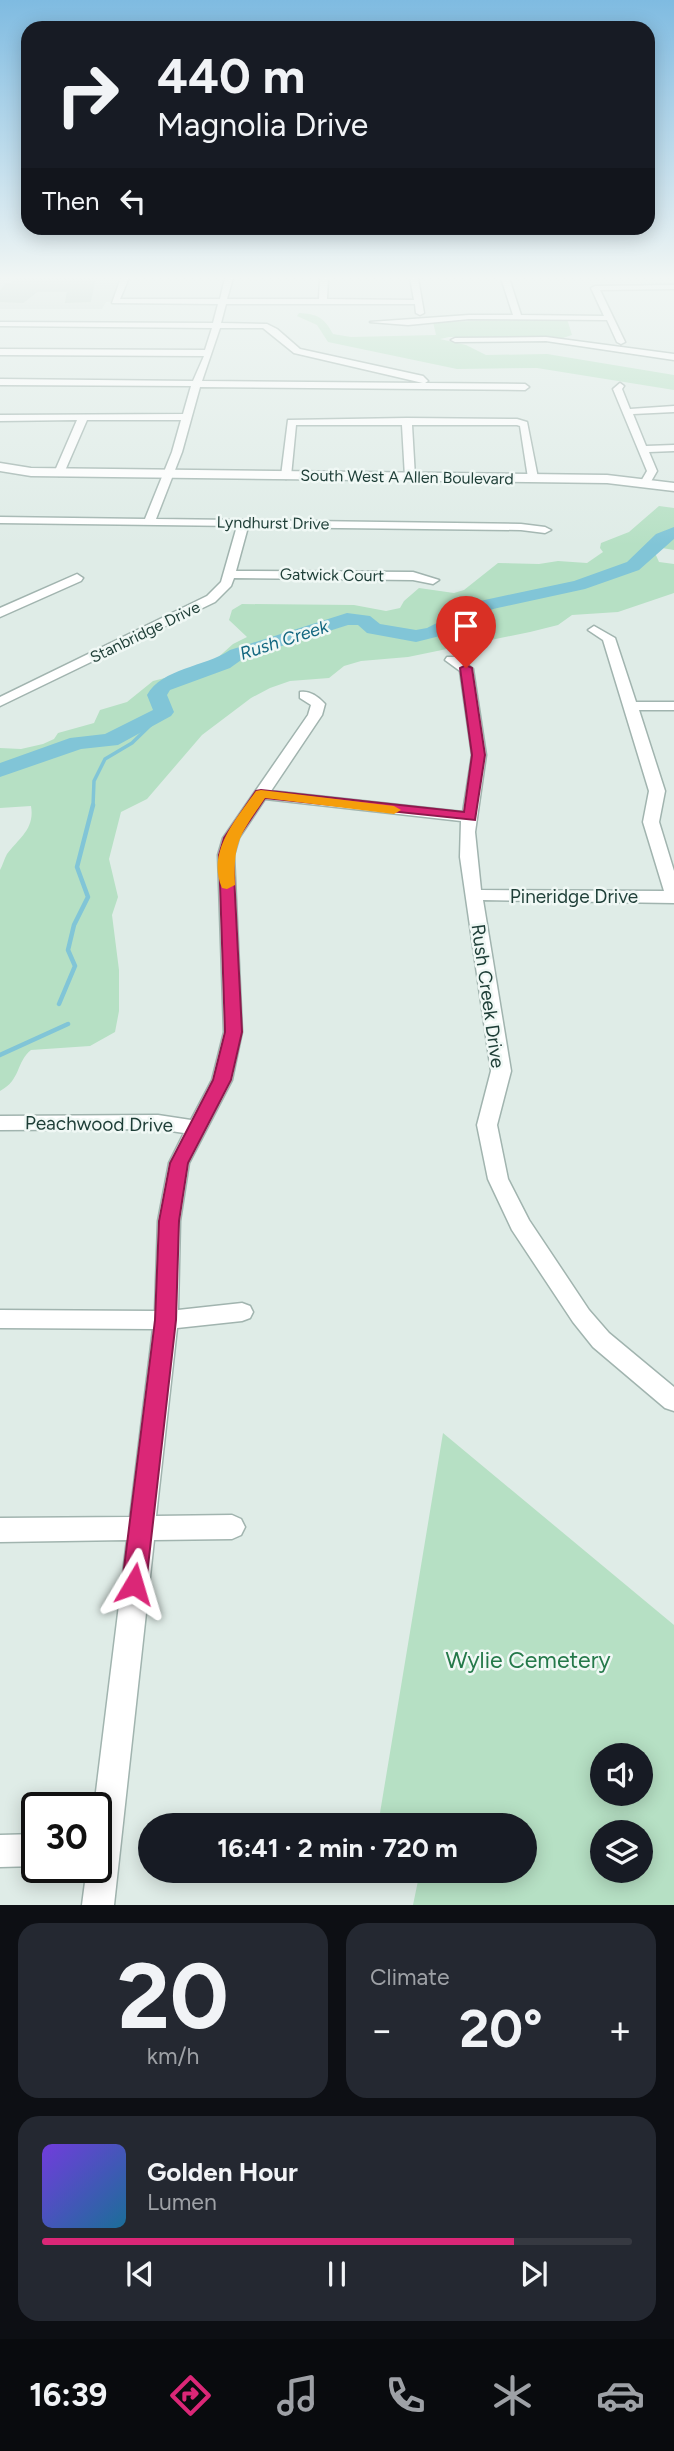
<!DOCTYPE html>
<html lang="en">
<head>
<meta charset="utf-8">
<style>
  body { margin:0; font-family:Figtree,sans-serif; background:#242831; color:#f1f3f6; height:100vh; display:flex; flex-direction:column; font-size:26px; white-space:nowrap }
  * { box-sizing:border-box; margin:0 }
  p { font-size:23px; color:#9ea1a6 }
  .icon { flex:none; width:38px; height:38px; fill:none; stroke:currentColor; stroke-width:2; stroke-linecap:round; stroke-linejoin:round }
  .map { position:relative; height:1905px; overflow:hidden }
  .details { display:flex; flex-direction:column; gap:18px; padding:18px; background:#0d0f14; flex:1 }
  .details>* { flex:none }
  .top-card { position:absolute; left:21px; top:21px; width:634px; height:214px; border-radius:21px; box-shadow:0 4px 18px #0003; background:#171b24; color:#f1f3f6; overflow:hidden }
  .tools { position:absolute; left:590px; top:1743px; display:grid; gap:14px }
  .tools a { display:grid; place-items:center; width:63px; height:63px; border-radius:50%; background:#171b24; box-shadow:0 4px 18px #0003; font-size:35px }
  .speed { position:absolute; left:21px; top:1792px; display:flex; gap:14px; font-size:35px; font-weight:700; text-align:center }
  .speed>* { display:grid; place-content:center; width:91px; height:91px; border-radius:50%; background:#171b24; box-shadow:0 4px 18px #0003; line-height:1 }
  .speed .limit { border:4px solid #111; border-radius:10px; background:#fff; color:#111 }
  .pin { position:absolute; display:grid; place-items:center; width:60px; height:60px; color:#fff; margin:-72px -30px; border-radius:50% 50% 50% 0; rotate:-45deg; box-shadow:0 0 7px #0007 }
  .pin .icon { rotate:45deg }
  .me { position:absolute; width:77px; margin:-38px; rotate:7deg; stroke-linejoin:round; filter:drop-shadow(0 0 5px #0008) }
  .turn { display:flex; align-items:center; gap:24px; height:147px; padding:0 21px; font-size:32px }
  .turn .icon { width:91px; height:91px; stroke-width:2.5 }
  .turn b { display:block; font-size:49px; line-height:60px }
  .then { display:flex; align-items:center; height:66px; padding:0 21px; background:#0003; gap:14px; font-size:26px }
  .big { font-size:52px; font-weight:700; line-height:1.1 }
  .details .card { flex:1; display:flex; flex-direction:column; justify-content:center; gap:10px; min-width:0; padding:0 24px; border-radius:21px; background:#242831 }
  .details .dial { align-items:center; gap:0 }
  .dial b { font-size:91px; line-height:1 }
  .song { display:flex; align-items:center; gap:21px }
  .cover { width:84px; height:84px; border-radius:10px; background:linear-gradient(135deg,hsl(260 70% 55%),hsl(200 70% 35%)) }
  .played { height:7px; border-radius:4px; background:linear-gradient(90deg,#db2777 80%,#363941 80%) }
  .keys { display:flex; justify-content:space-around; direction:ltr }
  .heat { display:flex; justify-content:space-between; align-items:center; font-size:38px; direction:ltr }
  .details .tiles { flex:1; display:grid; gap:18px; grid-template-columns:1fr 1fr }
  .card:last-child { grid-column:span 2 }
  .trip { position:absolute; left:138px; top:1813px; width:399px; height:70px; border-radius:35px; background:#171b24; box-shadow:0 4px 18px #0003; font-weight:700; line-height:70px; text-align:center }
  .tab-bar { display:flex; height:112px; justify-content:space-around; align-items:center; background:#090b0e; color:#9ea1a6 }
  .tab-bar .icon { width:49px; height:49px }
  .tab-bar .selected { color:#db2777 }
  .tab-bar b { font-size:32px; color:#f1f3f6 }
  .map>svg:first-child { display:block }
</style>
</head>
<body>
<div class="map">
<svg width="674" height="1905" viewBox="0 0 674 1905">
  <rect width="100%" height="100%" fill="#dfece7"/>
  <path fill="#cddcd6" d="M0,278H124L113,302H106L102,309H0Z"/>
  <path fill="#b6e0c4" fill-rule="evenodd" d="M299,313C317,314 324,317 333,334L351,337L436,335L433,322L567,319L572,335L563,338L449,337L440,339L466,345L486,355L547,354L674,375V390L537,368L457,369L328,342L317,325L297,316Z
    M659,506L674,508V550L662,548L655,553L659,562L674,564V593L618,612L572,615L558,625L530,632L408,657L361,661L344,666L329,678L290,681L270,688L251,698L202,735L147,799L121,812L109,859L118,897L112,915L119,970V1011L115,1032L90,1046L31,1050C16,1062 21,1080 0,1091V870C3,865 4,859 7,854C19,838 35,829 31,806L0,808V748L21,749L43,744L54,739L58,733L94,723L100,710L127,702L153,681L196,670L214,661L233,644L247,637L229,620L232,610L242,604L354,605L386,611L400,608L404,601L419,588L454,593L464,590L498,563L539,564L558,561L587,563L603,552L600,548L601,543L629,532Z
    M443,1433L674,1625V1905H413L420,1871H525V1825H378ZM602,1755H640V1794H602ZM602,1832H640V1871H602Z"/>
  <g fill="none" stroke-linecap="round" stroke-linejoin="round">
    <path stroke="#81c5d7" stroke-width="3.5" d="M93,806L94,781L105,759L132,743L164,712"/>
    <path stroke="#81c5d7" stroke-width="4.5" d="M59,1004L75,966L68,950L74,925L88,897L77,867L93,805
      M0,1055L68,1024"/>
    <path fill="#81c5d7" fill-rule="evenodd" d="M674,527V539L639,570L585,589L493,609L440,636L416,642L367,633L358,625H348L244,658L230,668L170,690L167,695L174,712L171,716L118,745L81,749L0,777V763L70,738L105,734L153,710L147,695C162,668 205,667 230,650L347,613L370,616L380,624L416,630L427,628L480,601L574,581L627,562L656,534Z"/>
  </g>
  <path fill="#b4c7c0" stroke="#b1c6bf" stroke-width="2" d="M36,278H95L90,301L66,302L68,291H37L23,302L0,301V292L6,284H11L14,280Z"/>
  <g fill="none" stroke-linecap="round" stroke-linejoin="round">
    <g stroke="#a1b4af" stroke-width="3">
      <path id="minor" d="M121,278H129L120,299H220L225,278H233L227,299H319L320,278H328L327,299L414,300L410,278H418L424,313L420,315L416,313L415,304H226L221,323L267,324L277,329L300,349L423,376L428,381L425,383L525,384L529,387L525,390L200,387L182,452L156,519L521,524L545,527L551,530L545,533L521,530L248,527L236,571L413,572L439,580L433,584L413,580L234,578L231,586L215,602L0,706V697L207,596L221,582L237,526L0,523V517L145,519L172,452L181,420H87L64,473L59,476L54,473L77,420L0,421V415L183,414L191,386L0,385V379L193,381L204,356L0,355V349L205,350L212,328L0,326V322L213,323L218,304L112,303ZM220,328H263L294,353L423,383L202,381Z
        M501,278H509L521,315L604,316L591,288L595,286L674,285V289L600,290L625,342L621,344L617,342L607,320L469,319L408,325L370,322L469,315H513Z
        M546,337L674,354V360L546,341L455,342L451,340L455,338Z
        M620,383L624,386L622,389L630,409L674,406V412L633,414L646,446L674,445V451L649,452L657,471L649,485L640,483L647,471L613,389Z
        M407,418L517,419L527,422L538,478L533,481L528,478L520,426L517,425H412L415,477L410,480L405,477L402,425H296L291,476L286,479L281,476L288,420Z
        M77,574L83,578L81,581L0,617V608Z
        M594,626L615,638L636,702H674V710H639L665,791L659,822L674,871V903L483,900L511,1071L497,1125L508,1179L529,1220L589,1310L609,1333L674,1387V1411L665,1408L593,1347L573,1322L512,1230L488,1179L477,1125L491,1071L460,857L461,821L265,799L239,838L234,855L242,1032L232,1080L189,1163L180,1221L178,1310L242,1303L250,1306L253,1312L250,1318L242,1321L177,1328L156,1516L232,1515L241,1519L245,1527L241,1535L232,1539L154,1540L114,1905H82L87,1867H96V1808H94L127,1540L0,1542V1518L130,1517L153,1329L0,1328V1310L155,1311L158,1221L169,1163L184,1133L158,1129L0,1130V1116L158,1115L191,1120L212,1080L224,1032L218,855L223,838L308,715L311,705L300,698V692C309,690 319,697 325,704L322,715L271,791L463,812L472,755L460,671L445,660L447,657H457L473,669L486,755L475,832L481,890L664,891L643,822L649,791L603,640L588,630Z
        M37,1834V1866L0,1867V1835Z"/>
    </g>
    <g stroke="#a1b4af" stroke-width="3">
      <path id="tertiary" d="M0,463L31,468L607,475L674,483V491L607,483L31,476L0,471Z"/>
    </g>
    <use href="#minor" fill="#fff" fill-rule="evenodd"/>
    <use href="#tertiary" fill="#fff" fill-rule="evenodd"/>
  </g>
  <linearGradient id="sky" x2="0" y2="1"><stop stop-color="#7fbbe1"/><stop offset="0.51" stop-color="#f1f6f4"/><stop offset="1" stop-color="#f1f6f4" stop-opacity="0"/></linearGradient>
  <rect width="674" height="545" fill="url(#sky)"/>
  <path fill="#db2777" stroke="#8e194d" stroke-width="2" d="M466,665L472,668L485,755L475,820L265,798L238,838L233,855L242,1032L231,1080L188,1163L179,1221L176,1320L146,1584L143,1592L134,1595L125,1592L122,1584L155,1320L159,1221L170,1163L213,1080L225,1032L219,855L224,838L256,791L261,790L464,812L472,755L460,668Z"/>
  <path fill="#f59e0b" d="M261,790L394,806L401,810L394,814L265,798C241,834 233,840 235,885L227,889L222,888C206,852 237,818 256,791Z"/>
  <g text-anchor="middle" dominant-baseline="central" stroke-width="5" stroke-linejoin="round" paint-order="stroke">
    <g font-size="16" fill="#1e3e37" stroke="#f0f8f5">
      <text transform="translate(407 477) rotate(1)">South West A Allen Boulevard</text>
      <text transform="translate(273 523) rotate(1)">Lyndhurst Drive</text>
      <text transform="translate(332 575) rotate(1)">Gatwick Court</text>
      <text transform="translate(145 632) rotate(-26)">Stanbridge Drive</text>
    </g>
    <g font-size="18" font-style="italic" fill="#136780" stroke="#f0f8f5">
      <text transform="translate(284 640) rotate(-18)">Rush Creek</text>
    </g>
    <g font-size="19" fill="#1e3e37" stroke="#f0f8f5">
      <text x="574" y="896">Pineridge Drive</text>
      <text transform="translate(488 996) rotate(82)">Rush Creek Drive</text>
      <text transform="translate(99 1124) rotate(1)">Peachwood Drive</text>
    </g>
    <g font-size="23" fill="#25794a" stroke="#f0f8f5">
      <text x="528" y="1660">Wylie Cemetery</text>
    </g>
  </g>
</svg>
<div class="tools">
<a><svg class="icon" aria-label="sound" viewBox="0 0 24 24"><path d="M4 9h4l5-4v14l-5-4H4zM17 9q2 3 0 6"/></svg></a>
<a><svg class="icon" aria-label="layers" viewBox="0 0 24 24"><path d="M12 4l9 5-9 5-9-5zM3 14l9 5 9-5"/></svg></a>
</div>
<div class="speed"><div class="limit">30</div></div>
<div class="pin" style="left:466px;top:668px;background:#d93025"><svg class="icon" aria-label="arrive" viewBox="0 0 24 24"><path d="M6 21V4h12l-3 4 3 4H6"/></svg></div>
<svg class="me" style="left:134px;top:1584px" viewBox="-20 -20 40 40"><path d="M0-17L14 15 0 8-14 15z" fill="#db2777" stroke="#fff" stroke-width="4"/></svg>
<div class="trip">16:41 · 2 min · 720 m</div>
<div class="top-card">
<div class="turn"><svg class="icon" aria-label="right" viewBox="0 0 24 24"><path d="M7 20v-9h11M14 6l5 5-5 5"/></svg><div><b>440 m</b>Magnolia Drive</div></div>
<div class="then">Then<svg class="icon" aria-label="left" viewBox="0 0 24 24"><path d="M17 20v-9H6M10 6l-5 5 5 5"/></svg></div>
</div>
</div>
<section class="details">
<div class="tiles">
<div class="card dial"><b>20</b><p>km/h</p></div>
<div class="card"><p>Climate</p>
<div class="heat"><a>−</a><b class="big">20°</b><a>+</a></div>
</div>
<div class="card">
<div class="song"><i class="cover"></i><div><b>Golden Hour</b><p>Lumen</p></div></div>
<div class="played"></div>
<div class="keys"><svg class="icon" aria-label="previous" viewBox="0 0 24 24"><path d="M18 5L8 12l10 7zM5 5v14"/></svg><svg class="icon" aria-label="pause" viewBox="0 0 24 24"><path d="M8 5v14M16 5v14"/></svg><svg class="icon" aria-label="next" viewBox="0 0 24 24"><path d="M6 5l10 7-10 7zM19 5v14"/></svg></div>
</div>
</div>
</section>
<nav class="tab-bar">
<b>16:39</b>
<svg class="icon selected" aria-label="directions" viewBox="0 0 24 24"><path d="M12 3l9 9-9 9-9-9zM9 14v-3h6M13 9l2 2-2 2"/></svg>
<svg class="icon" aria-label="music" viewBox="0 0 24 24"><path d="M9 18V5l10-2v13"/><circle cx="6" cy="18" r="3"/><circle cx="16" cy="16" r="3"/></svg>
<svg class="icon" aria-label="phone" viewBox="0 0 24 24"><path d="M5 4h4l2 5-3 2q2 4 5 5l2-3 5 2v4C11 20 4 13 5 4z"/></svg>
<svg class="icon" aria-label="climate" viewBox="0 0 24 24"><path d="M12 3v18M4 7l16 10M4 17L20 7"/></svg>
<svg class="icon" aria-label="car" viewBox="0 0 24 24"><path d="M5 17H2v-5l4-1 3-4h7l3 4 3 1v5h-3M9 17h6M6 11h13"/><circle cx="7" cy="17" r="2"/><circle cx="17" cy="17" r="2"/></svg>
</nav>
</body>
</html>
